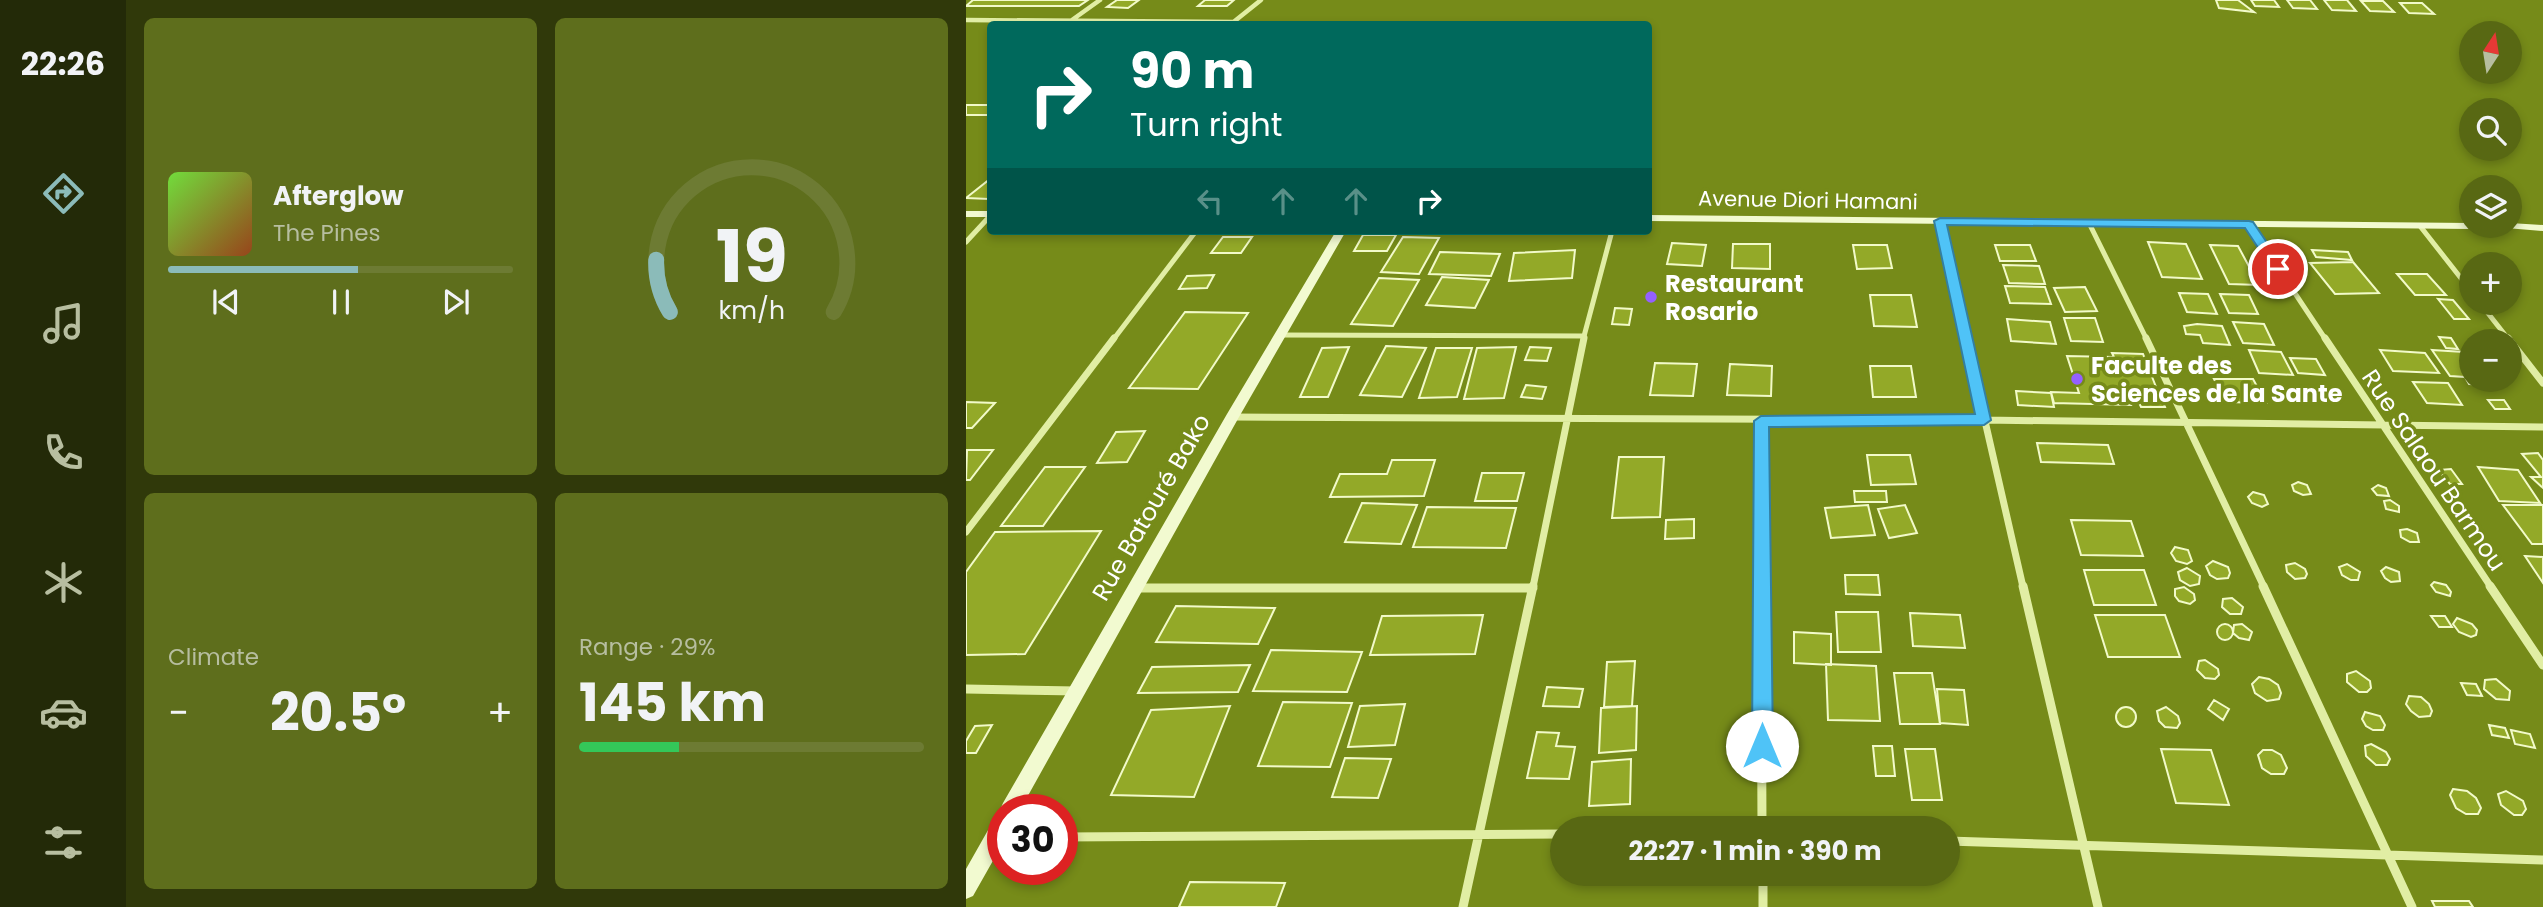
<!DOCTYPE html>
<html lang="en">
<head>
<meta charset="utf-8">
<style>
  body { margin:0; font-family:Poppins,sans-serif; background:#5e6e1c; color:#f1f3f6; height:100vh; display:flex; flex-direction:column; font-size:26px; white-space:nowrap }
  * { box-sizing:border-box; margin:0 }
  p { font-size:23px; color:#b7bea0 }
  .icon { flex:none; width:38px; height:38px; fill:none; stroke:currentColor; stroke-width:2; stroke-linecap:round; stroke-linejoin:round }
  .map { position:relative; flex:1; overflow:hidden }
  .drawer { display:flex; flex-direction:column; gap:18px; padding:18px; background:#30390a; width:840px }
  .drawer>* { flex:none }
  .guide { position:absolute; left:21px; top:21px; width:665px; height:214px; border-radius:7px; box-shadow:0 4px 10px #0003; background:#00695c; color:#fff; overflow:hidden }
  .needle { width:46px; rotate:12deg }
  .controls { position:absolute; left:1493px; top:21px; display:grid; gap:14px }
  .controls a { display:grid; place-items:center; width:63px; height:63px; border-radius:50%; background:#586813; box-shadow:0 4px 10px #0003; font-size:35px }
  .speed { position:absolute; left:21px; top:794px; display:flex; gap:14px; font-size:35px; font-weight:700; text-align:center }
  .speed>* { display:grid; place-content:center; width:91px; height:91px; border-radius:50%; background:#586813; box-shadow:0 4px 10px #0003; line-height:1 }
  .speed .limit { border:10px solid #d22; background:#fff; color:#111 }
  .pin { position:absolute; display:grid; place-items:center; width:60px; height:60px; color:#fff; margin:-30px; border:4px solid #fff; border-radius:50%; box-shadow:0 2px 7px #0007 }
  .me { position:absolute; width:77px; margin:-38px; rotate:0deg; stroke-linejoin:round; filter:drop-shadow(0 0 5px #0008) }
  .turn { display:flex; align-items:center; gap:24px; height:147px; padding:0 28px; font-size:32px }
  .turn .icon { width:91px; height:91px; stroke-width:2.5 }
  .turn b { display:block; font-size:49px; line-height:60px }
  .lanes { display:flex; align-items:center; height:66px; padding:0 28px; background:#0003; justify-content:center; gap:35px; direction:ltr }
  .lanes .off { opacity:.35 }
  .big { font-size:52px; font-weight:700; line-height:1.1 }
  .drawer .widget { flex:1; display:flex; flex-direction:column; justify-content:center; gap:10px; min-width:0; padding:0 24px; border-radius:10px; background:#5e6e1c }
  .drawer .dial { align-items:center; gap:0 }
  .dial svg { height:182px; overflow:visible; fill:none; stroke:#6d7b33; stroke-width:7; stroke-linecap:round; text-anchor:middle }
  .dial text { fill:#f1f3f6; stroke:none }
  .song { display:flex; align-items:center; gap:21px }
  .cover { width:84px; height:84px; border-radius:10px; background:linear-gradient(135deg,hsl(100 70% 55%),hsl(20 70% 35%)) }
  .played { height:7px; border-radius:4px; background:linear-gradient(90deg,#8bbbb9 55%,#6d7b33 55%) }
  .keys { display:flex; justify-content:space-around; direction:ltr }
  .heat { display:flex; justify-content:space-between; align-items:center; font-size:38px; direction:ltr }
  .charge { height:10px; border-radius:5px; background:linear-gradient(90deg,#34c759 29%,#6d7b33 0) }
  .drawer .tiles { flex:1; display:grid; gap:18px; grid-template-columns:repeat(2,1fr) }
  .trip { position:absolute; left:584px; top:816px; width:410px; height:70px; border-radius:35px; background:#586813; box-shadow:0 4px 10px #0003; font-weight:700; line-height:70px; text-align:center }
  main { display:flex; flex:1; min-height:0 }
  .dock { display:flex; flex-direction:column; width:126px; justify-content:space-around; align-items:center; background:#232a08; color:#b7bea0 }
  .dock .icon { width:49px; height:49px }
  .dock .on { color:#8bbbb9 }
  .dock b { font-size:32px; color:#f1f3f6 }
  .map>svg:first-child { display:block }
</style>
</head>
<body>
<main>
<nav class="dock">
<b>22:26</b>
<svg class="icon on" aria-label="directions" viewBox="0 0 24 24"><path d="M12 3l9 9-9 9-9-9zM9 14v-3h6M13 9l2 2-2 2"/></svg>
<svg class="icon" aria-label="music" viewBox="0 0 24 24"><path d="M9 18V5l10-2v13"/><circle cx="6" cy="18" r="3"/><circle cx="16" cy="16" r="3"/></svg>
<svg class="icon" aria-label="phone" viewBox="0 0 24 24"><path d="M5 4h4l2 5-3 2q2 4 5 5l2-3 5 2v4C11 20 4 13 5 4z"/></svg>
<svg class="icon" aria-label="climate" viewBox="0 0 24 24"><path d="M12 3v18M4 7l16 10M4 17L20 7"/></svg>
<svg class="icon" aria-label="car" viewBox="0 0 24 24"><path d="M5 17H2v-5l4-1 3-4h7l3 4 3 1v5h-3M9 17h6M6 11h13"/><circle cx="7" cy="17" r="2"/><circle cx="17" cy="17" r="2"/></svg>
<svg class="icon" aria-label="filters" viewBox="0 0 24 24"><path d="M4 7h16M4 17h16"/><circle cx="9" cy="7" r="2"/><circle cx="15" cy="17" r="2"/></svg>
</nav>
<section class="drawer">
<div class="tiles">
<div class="widget">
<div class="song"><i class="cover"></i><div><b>Afterglow</b><p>The Pines</p></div></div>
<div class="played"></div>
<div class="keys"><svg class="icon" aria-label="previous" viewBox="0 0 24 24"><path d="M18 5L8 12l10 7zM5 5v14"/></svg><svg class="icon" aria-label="pause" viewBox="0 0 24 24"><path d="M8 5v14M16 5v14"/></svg><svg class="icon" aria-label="next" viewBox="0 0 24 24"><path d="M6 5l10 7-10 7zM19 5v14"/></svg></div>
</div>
<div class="widget dial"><svg viewBox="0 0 100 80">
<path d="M14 69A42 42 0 1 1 86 69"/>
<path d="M14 69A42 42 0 0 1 8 46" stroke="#8bbbb9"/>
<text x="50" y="56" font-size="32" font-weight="700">19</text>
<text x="50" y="72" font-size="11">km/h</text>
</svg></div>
<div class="widget"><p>Climate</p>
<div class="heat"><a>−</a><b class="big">20.5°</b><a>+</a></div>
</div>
<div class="widget"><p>Range · 29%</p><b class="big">145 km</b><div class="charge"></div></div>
</div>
</section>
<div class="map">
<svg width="1577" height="907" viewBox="0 0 1577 907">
  <rect width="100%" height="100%" fill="#768b19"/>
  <path fill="#93a928" stroke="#f2fac9" stroke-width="2" d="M7,0H122L113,6H0Z
    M151,0H173L162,8L141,7Z
    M239,0H268L261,6H232Z
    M1250,0H1272L1288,12L1253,8Z
    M1285,0H1308L1313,7L1289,6Z
    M1321,0H1344L1351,9L1327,8Z
    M1358,0H1381L1390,11L1366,10Z
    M1395,1H1417L1428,12L1404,11Z
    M1434,3H1456L1468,14L1443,13Z
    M0,105H24V115H0Z
    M24,179L23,199L0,198Z
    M397,235H430L421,251H388Z
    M257,237H286L275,253H245Z
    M437,237L473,238L453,274L415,272Z
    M1182,242L1220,244L1236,279L1196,277Z
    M706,243L740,245L736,266L701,264Z
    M767,244H804V269L766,268Z
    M887,245H921L926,268L891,269Z
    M1029,245H1064L1070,261H1034Z
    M1244,245L1272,246L1293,285L1263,284Z
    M609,250L606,278L543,281L548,253Z
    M1346,250L1382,252L1386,260L1350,257Z
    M474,252L534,254L525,276L463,274Z
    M1387,262L1413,293L1369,294L1344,263Z
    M1037,265L1073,266L1079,284L1043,283Z
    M1431,274H1461L1480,295H1449Z
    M248,275L241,288L213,289L221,276Z
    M476,277L523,280L509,308L460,305Z
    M413,278L453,280L427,326L385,324Z
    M1039,286L1079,287L1085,304L1044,303Z
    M1119,287L1131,311L1099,312L1088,288Z
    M1213,293L1242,294L1251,314L1221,312Z
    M1254,294L1283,295L1292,314L1263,313Z
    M904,295H945L951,327L908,326Z
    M1472,299L1487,300L1503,319H1488Z
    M649,308L666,309L663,325L646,324Z
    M219,312L282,313L232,389L163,388Z
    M1098,318H1129L1137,342L1105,341Z
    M1041,319L1084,322L1090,344L1045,341Z
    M1267,322L1298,324L1308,345L1277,343Z
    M1231,324L1256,326L1264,345L1237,343L1234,335L1220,334L1218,326Z
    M1473,337L1485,338L1492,349L1480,348Z
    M420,346L460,348L436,397L394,395Z
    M383,347L362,397H334L356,348Z
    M550,347L538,398L498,399L511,348Z
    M564,347L585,348L581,361L559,360Z
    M470,348H506L491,397L453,398Z
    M1283,350L1315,352L1327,375L1293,373Z
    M1414,350L1459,353L1473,373L1427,371Z
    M1466,350L1498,352L1505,361V380H1518L1522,385L1503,384L1499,377L1484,376Z
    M1146,353L1177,354L1192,392L1185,391L1187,396H1195L1199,407H1175L1170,396H1177L1175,391H1170V394H1161L1165,405L1088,403L1085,392L1113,393L1101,356L1148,357Z
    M1324,358L1350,359L1359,375L1332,373Z
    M689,363L731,364L727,396L684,395Z
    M764,364L806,366L805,396L761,395Z
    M904,366H945L950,397H907Z
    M1248,379H1287L1300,403L1260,402Z
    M1447,382L1482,383L1496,405L1461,403Z
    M560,385L580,387L576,399L555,397Z
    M1050,391L1085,393L1088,407L1052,405Z
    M1522,400H1538L1544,409H1529Z
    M0,402L29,403L6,428H0Z
    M179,431L161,462L131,463L150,432Z
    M1071,443L1142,445L1148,464L1075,462Z
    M1,450H27L4,480H0Z
    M1572,453L1577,460V488L1565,477H1575L1556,454Z
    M901,455H944L950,484L905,485Z
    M653,457H698L694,517L646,518Z
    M426,460H469L458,496L364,497L374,474H421Z
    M79,467H119L77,526H35Z
    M1512,467L1552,470L1574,503L1533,501Z
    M1485,469L1496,484H1484L1472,470Z
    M516,473H558L551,501H509Z
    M1332,482L1341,485L1345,494L1337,495L1328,491L1326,485Z
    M1412,485L1420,488L1423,496L1411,495L1406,489Z
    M888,491H920L921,502H889Z
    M1287,492L1298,495L1302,504L1296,507L1286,503L1282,497Z
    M1424,500L1433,506V512L1420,509L1418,501Z
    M396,503L451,505L435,544L379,542Z
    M902,505L909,535L865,538L859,508Z
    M939,505L951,533L923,538L912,509Z
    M1537,505H1577V544H1566Z
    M461,507L550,508L540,548L447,547Z
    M728,519V538L699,539L700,520Z
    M1105,520L1165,521L1177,556L1115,555Z
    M1441,529L1451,533L1453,542H1444L1435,537L1434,530Z
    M135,531L59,654L0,655V572L29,532Z
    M1209,547L1222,550L1226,561L1221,564L1210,561L1205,553Z
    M1559,556L1577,557V583Z
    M1247,561L1262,567L1264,573L1262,578L1251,579L1244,575L1240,566Z
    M1329,563L1339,569L1341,574L1339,578L1329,579L1321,572L1320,565Z
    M1381,564L1394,572L1392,580H1385L1376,575L1373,567Z
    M1420,567L1433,572L1434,581L1425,582L1419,578L1415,571Z
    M1221,568L1234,576L1233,584L1224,586L1214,580L1212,572Z
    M1118,570H1178L1190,605H1128Z
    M879,575H912L914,595L880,594Z
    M1468,582L1480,585L1485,592L1484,596L1470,592L1465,585Z
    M1218,587L1228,594L1229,600L1224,604L1213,601L1209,596V589Z
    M1266,598L1277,607L1275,614H1264L1256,607L1257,599Z
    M210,606L309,608L292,644L190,642Z
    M870,612H912L915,652H872Z
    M944,613L994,615L999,648L947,646Z
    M517,615L509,654L404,655L416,616Z
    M1129,615H1199L1214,657H1142Z
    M1465,616H1479L1486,627H1473Z
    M1491,618L1506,624L1511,630L1510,635L1505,637L1493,632L1487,624Z
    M1276,624L1286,632L1283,640L1273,638L1267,633L1268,625Z
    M1251 632a8 8 0 1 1 16 0a8 8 0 1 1-16 0Z
    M828,632L865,634V665L828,663Z
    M305,650L396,652L381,692L287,691Z
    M1239,660L1252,669L1253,675L1249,679L1239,678L1231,670L1233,661Z
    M669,661L666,706L638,707L641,662Z
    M860,664L910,666L914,721L862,720Z
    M284,665L272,692L172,693L186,667Z
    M1390,671L1404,681L1405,688L1401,692H1393L1381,682V674Z
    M928,673H966L974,724H934Z
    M1293,677L1303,679L1312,685L1315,693L1313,699L1301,701L1289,693L1286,684Z
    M1530,679L1544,691L1543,700L1530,699L1518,689L1519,680Z
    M1495,683L1510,684L1516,696L1501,695Z
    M581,687L617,689L613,707L577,706Z
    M971,689L998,690L1002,725L974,723Z
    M1443,696L1455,697L1463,704L1466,711L1464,716L1453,717L1445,711L1440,704Z
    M1248,700L1263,709L1257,720L1242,709Z
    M317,702L386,703L364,767L292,766Z
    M439,704L429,745L382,747L394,706Z
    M264,706L228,797L145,795L185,710Z
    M671,706L670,750L633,753L635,708Z
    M1200,707L1212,716L1214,723L1211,728L1199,727L1193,721L1191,711Z
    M1150 717a10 10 0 1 1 20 0a10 10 0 1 1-20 0Z
    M1399,712L1414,716L1419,725L1417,730H1407L1400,726L1396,719Z
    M26,725L10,753H0V741L9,726Z
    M1523,725L1539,728L1543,738L1526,735Z
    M1545,730L1564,734L1569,748L1549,744Z
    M571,732L593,733L590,746L609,747L603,779L561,778Z
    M1405,744L1420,752L1424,759L1421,765H1410L1400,756L1399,746Z
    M907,746H926L929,776H910Z
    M939,749H969L976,800H946Z
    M1195,749L1245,750L1263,805L1210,803Z
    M1297,750H1306L1315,755L1321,768L1318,774H1305L1296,768L1292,755Z
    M379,758L425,759L412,798L366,797Z
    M665,759L664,804L623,806L626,762Z
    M1487,789L1501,791L1510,798L1515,808L1512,814H1500L1490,808L1484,795Z
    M1540,791L1557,801L1560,809L1556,815H1548L1535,805L1532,794Z
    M224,882L319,883L310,907H213Z
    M1466,901H1503L1507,907H1469Z"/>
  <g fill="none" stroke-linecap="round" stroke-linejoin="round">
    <path stroke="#e1eea4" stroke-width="4.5" d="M0,20L268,22
      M106,20L134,0
      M265,24L295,0"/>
    <path stroke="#e1eea4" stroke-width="5" d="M974,221L1000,340
      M1123,223L1181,340
      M1283,224L1360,340
      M1454,226L1505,291
      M0,242L24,216
      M1514,303L1543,340
      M314,335L618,336
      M147,340L230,231
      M617,340L646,231"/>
    <path stroke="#e1eea4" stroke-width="7" d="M1000,338L1057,587
      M1180,338L1298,587
      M1359,338L1525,587
      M1542,338L1577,383
      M266,417L1018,420L1577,427
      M795,421V587
      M0,532L148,338
      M567,587L618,338"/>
    <path stroke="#e1eea4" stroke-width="9" d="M795,586L796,828
      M1057,586L1132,907
      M1297,586L1446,907
      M1524,586L1577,665
      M169,588H567
      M0,689L111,691
      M96,837L597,834
      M982,841L1577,860
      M797,873V907
      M497,907L567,586"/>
    <path fill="#f2fad0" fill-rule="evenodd" d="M0,211H24V217H0Z
      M682,215L1505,223V226H1510L1505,229L682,221Z
      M1544,223L1577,225V231L1540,228L1539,226H1544Z
      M370,231H380L273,417L54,810H37V843L7,896L0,899V869L30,816L36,814L34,810L37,803L261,414Z"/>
  </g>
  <path fill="#4fc3f7" stroke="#337fa1" stroke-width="2" d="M974,218L1283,221L1287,222L1319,269L1317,272H1308L1279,228L981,225L1025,420L1018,425L803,427L807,746L804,754L796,756L789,754L786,746L788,421L795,416L1009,414L968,221Z"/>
  <g fill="#9460ff" stroke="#768b19" stroke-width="2.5">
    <circle cx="685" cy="297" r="7"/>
    <circle cx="1111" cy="379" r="7"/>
  </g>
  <g text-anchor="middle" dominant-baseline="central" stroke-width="7" stroke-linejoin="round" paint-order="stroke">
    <g font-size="21" fill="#fff" stroke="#768b19">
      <text transform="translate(842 200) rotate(1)">Avenue Diori Hamani</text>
    </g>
    <g font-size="24" font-weight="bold" fill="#fff" stroke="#768b19" text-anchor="start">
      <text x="699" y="283">Restaurant<tspan x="699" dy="28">Rosario</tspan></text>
      <text x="1125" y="365">Faculte des<tspan x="1125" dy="28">Sciences de la Sante</tspan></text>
    </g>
    <g font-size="24" fill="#fff" stroke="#768b19">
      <text transform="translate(1468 470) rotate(56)">Rue Salaou Barmou</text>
      <text transform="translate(185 507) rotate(-60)">Rue Batouré Bako</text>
    </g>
  </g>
</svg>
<div class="controls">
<a><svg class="needle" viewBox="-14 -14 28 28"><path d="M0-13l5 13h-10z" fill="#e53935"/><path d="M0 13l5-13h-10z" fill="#b7bea0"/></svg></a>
<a><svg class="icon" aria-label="search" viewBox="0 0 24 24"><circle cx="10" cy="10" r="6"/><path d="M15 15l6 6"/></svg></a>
<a><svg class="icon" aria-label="layers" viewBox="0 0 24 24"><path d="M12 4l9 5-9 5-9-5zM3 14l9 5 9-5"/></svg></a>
<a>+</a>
<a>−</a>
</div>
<div class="speed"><div class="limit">30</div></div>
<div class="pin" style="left:1312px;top:269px;background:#d93025"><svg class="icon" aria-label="arrive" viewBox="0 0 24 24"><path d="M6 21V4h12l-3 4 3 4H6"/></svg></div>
<svg class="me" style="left:796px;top:746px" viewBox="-20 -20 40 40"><circle r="19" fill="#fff"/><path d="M0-13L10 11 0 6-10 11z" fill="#4fc3f7"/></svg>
<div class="trip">22:27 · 1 min · 390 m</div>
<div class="guide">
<div class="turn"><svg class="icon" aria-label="right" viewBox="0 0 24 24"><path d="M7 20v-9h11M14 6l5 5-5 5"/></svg><div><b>90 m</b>Turn right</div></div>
<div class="lanes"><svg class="icon off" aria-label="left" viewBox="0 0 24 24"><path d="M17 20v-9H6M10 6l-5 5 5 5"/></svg><svg class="icon off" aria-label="ahead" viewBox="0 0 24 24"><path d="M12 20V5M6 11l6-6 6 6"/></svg><svg class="icon off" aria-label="ahead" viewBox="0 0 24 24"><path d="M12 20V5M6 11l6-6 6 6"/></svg><svg class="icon" aria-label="right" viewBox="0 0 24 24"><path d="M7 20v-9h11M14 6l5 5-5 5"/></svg></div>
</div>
</div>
</main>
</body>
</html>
